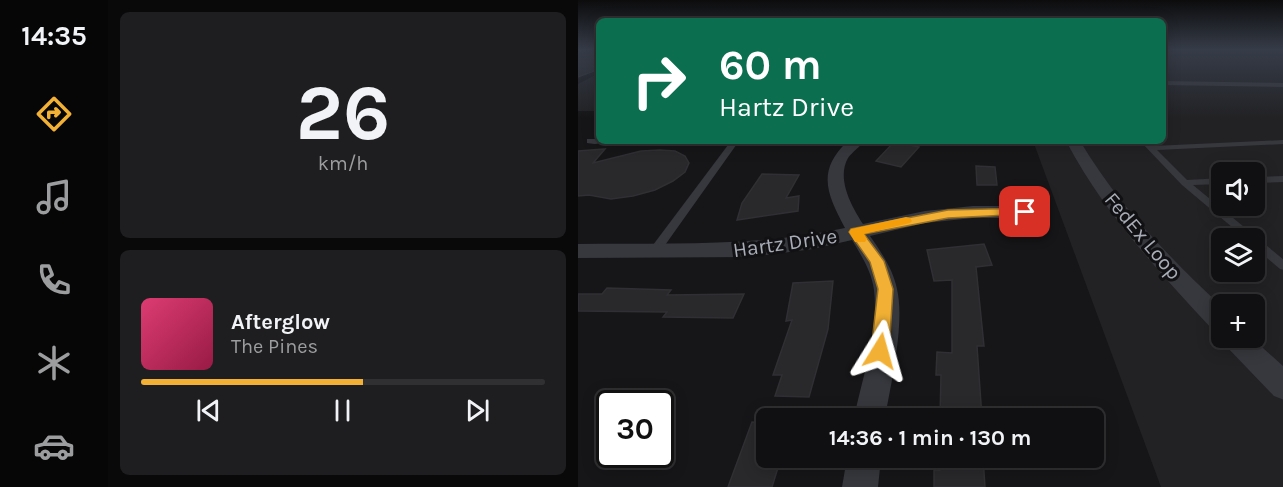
<!DOCTYPE html>
<html lang="en">
<head>
<meta charset="utf-8">
<style>
  body { margin:0; font-family:Karla,sans-serif; background:#1e1e20; color:#f1f3f6; height:100vh; display:flex; flex-direction:column; font-size:22px; white-space:nowrap }
  * { box-sizing:border-box; margin:0 }
  p { font-size:20px; color:#9c9d9f }
  .icon { flex:none; width:33px; height:33px; fill:none; stroke:currentColor; stroke-width:2; stroke-linecap:round; stroke-linejoin:round }
  .map { position:relative; flex:1; overflow:hidden }
  .sheet { display:flex; flex-direction:column; gap:12px; padding:12px; background:#09090a; width:470px }
  .sheet>* { flex:none }
  .top-card { position:absolute; left:18px; top:18px; width:570px; height:126px; border-radius:9px; box-shadow:0 3px 15px #0003,0 0 0 2px #303032; background:#0b6e4f; color:#fff; overflow:hidden }
  .tools { position:absolute; left:633px; top:162px; display:grid; gap:12px }
  .tools a { display:grid; place-items:center; width:54px; height:54px; border-radius:9px; background:#101012; box-shadow:0 3px 15px #0003,0 0 0 2px #303032; font-size:30px }
  .speed { position:absolute; left:18px; top:390px; display:flex; gap:12px; font-size:30px; font-weight:700; text-align:center }
  .speed>* { display:grid; place-content:center; width:78px; height:78px; border-radius:50%; background:#101012; box-shadow:0 3px 15px #0003,0 0 0 2px #303032; line-height:1 }
  .speed .limit { border:3px solid #111; border-radius:9px; background:#fff; color:#111 }
  .pin { position:absolute; display:grid; place-items:center; width:51px; height:51px; color:#fff; margin:-26px; border-radius:12px; box-shadow:0 3px 9px #0006 }
  .me { position:absolute; width:66px; margin:-33px; rotate:8deg; stroke-linejoin:round; filter:drop-shadow(0 0 4px #0008) }
  .turn { display:flex; align-items:center; gap:21px; height:126px; padding:0 24px; font-size:27px }
  .turn .icon { width:78px; height:78px; stroke-width:2.5 }
  .turn b { display:block; font-size:42px; line-height:51px }
  .sheet .tile { flex:1; display:flex; flex-direction:column; justify-content:center; gap:9px; min-width:0; padding:0 21px; border-radius:9px; background:#1e1e20 }
  .sheet .dial { align-items:center; gap:0 }
  .dial b { font-size:78px; line-height:1 }
  .song { display:flex; align-items:center; gap:18px }
  .cover { width:72px; height:72px; border-radius:9px; background:linear-gradient(135deg,hsl(340 70% 55%),hsl(340 70% 35%)) }
  .played { height:6px; border-radius:3px; background:linear-gradient(90deg,#f2b134 55%,#303032 55%) }
  .keys { display:flex; justify-content:space-around; direction:ltr }
  .trip { position:absolute; left:178px; top:408px; width:348px; height:60px; border-radius:9px; background:#101012; box-shadow:0 3px 15px #0003,0 0 0 2px #303032; font-weight:700; line-height:60px; text-align:center }
  main { display:flex; flex:1; min-height:0 }
  .tabs { display:flex; flex-direction:column; width:108px; justify-content:space-around; align-items:center; background:#060607; color:#9c9d9f }
  .tabs .icon { width:42px; height:42px }
  .tabs .selected { color:#f2b134 }
  .tabs b { font-size:27px; color:#f1f3f6 }
  .map>svg:first-child { display:block }
</style>
</head>
<body>
<main>
<nav class="tabs">
<b>14:35</b>
<svg class="icon selected" aria-label="directions" viewBox="0 0 24 24"><path d="M12 3l9 9-9 9-9-9zM9 14v-3h6M13 9l2 2-2 2"/></svg>
<svg class="icon" aria-label="music" viewBox="0 0 24 24"><path d="M9 18V5l10-2v13"/><circle cx="6" cy="18" r="3"/><circle cx="16" cy="16" r="3"/></svg>
<svg class="icon" aria-label="phone" viewBox="0 0 24 24"><path d="M5 4h4l2 5-3 2q2 4 5 5l2-3 5 2v4C11 20 4 13 5 4z"/></svg>
<svg class="icon" aria-label="climate" viewBox="0 0 24 24"><path d="M12 3v18M4 7l16 10M4 17L20 7"/></svg>
<svg class="icon" aria-label="car" viewBox="0 0 24 24"><path d="M5 17H2v-5l4-1 3-4h7l3 4 3 1v5h-3M9 17h6M6 11h13"/><circle cx="7" cy="17" r="2"/><circle cx="17" cy="17" r="2"/></svg>
</nav>
<section class="sheet">
<div class="tile dial"><b>26</b><p>km/h</p></div>
<div class="tile">
<div class="song"><i class="cover"></i><div><b>Afterglow</b><p>The Pines</p></div></div>
<div class="played"></div>
<div class="keys"><svg class="icon" aria-label="previous" viewBox="0 0 24 24"><path d="M18 5L8 12l10 7zM5 5v14"/></svg><svg class="icon" aria-label="pause" viewBox="0 0 24 24"><path d="M8 5v14M16 5v14"/></svg><svg class="icon" aria-label="next" viewBox="0 0 24 24"><path d="M6 5l10 7-10 7zM19 5v14"/></svg></div>
</div>
</section>
<div class="map">
<svg width="706" height="487" viewBox="0 0 706 487">
  <rect width="100%" height="100%" fill="#161618"/>
  <path fill="#222225" fill-rule="evenodd" d="M585,50H705V487H583L455,141H585ZM644,172H676V206H644ZM644,238H676V272H644ZM644,304H676V338H644Z
    M21,73V111H0V84Z"/>
  <path fill="#29292c" stroke="#303034" stroke-width="1.5" d="M0,51H21V69L0,77Z
    M316,142L341,147L323,167L298,161Z
    M27,149L15,163L63,151L82,150L97,151L107,156L111,163L107,172L95,181L77,190L55,196L33,199L11,195L0,196V151Z
    M398,166L417,167L419,185H399Z
    M184,174L221,175L208,198L221,196L220,211L159,220L164,203Z
    M406,244L414,265L398,267L406,346H399L404,418H362L363,375H358L359,352L374,353V280L356,281L349,250Z
    M255,281L250,329L231,397L197,396L204,375H195L214,320L208,321L215,283Z
    M29,288L93,290L89,295L166,294L155,318L85,317L89,312L0,311V294H24Z
    M174,422L189,423V458H203L194,487H150Z
    M362,458H405L407,487H356V470H362Z"/>
  <g fill="none" stroke-linecap="round" stroke-linejoin="round">
    <path fill="#37383d" fill-rule="evenodd" d="M585,81L706,83V87L585,85Z
      M9,139H21V141H25C22,145 14,144 9,143Z
      M706,140V144L579,150L609,180L644,178V184L615,185L706,260V270L702,269L676,247V238H667L604,185L562,141H570L575,146Z
      M153,141H161L80,255H72L71,252L72,249Z
      M706,176V182L676,183V177Z"/>
    <path fill="#37383d" fill-rule="evenodd" d="M270,141H286C282,147 274,152 270,158C258,179 274,207 285,224L347,211L395,206H447L454,208L457,212L454,216L447,218H395L347,223L292,236C303,252 315,269 319,289C327,323 313,384 307,418H276C284,380 301,329 296,290C294,272 283,255 274,240L235,249L173,257L0,258V244C90,243 179,247 267,228C249,194 238,171 270,141Z
      M488,141H502C540,205 590,256 644,307V333L635,330C580,271 526,213 488,141Z
      M644,338H674L706,367V400L696,396L648,346Z
      M269,458H303L300,487H264Z"/>
  </g>
  <linearGradient id="sky" x2="0" y2="1"><stop stop-color="#0c0c0d"/><stop offset="0.42" stop-color="#363c48"/><stop offset="1" stop-color="#363c48" stop-opacity="0"/></linearGradient>
  <rect width="706" height="118" fill="url(#sky)"/>
  <path fill="#f2b134" stroke="#9d7322" stroke-width="1.5" d="M447,208L451,209L453,212L451,214L370,218L286,234L306,261L315,289L311,351L308,357L302,359L296,357L293,351L300,289L292,262L271,232L273,229L370,210Z"/>
  <path fill="#f59e0b" d="M328,217L332,218L334,221L332,223L286,234L289,239L287,242H277L271,232L273,229Z"/>
  <g text-anchor="middle" dominant-baseline="central" stroke-width="6" stroke-linejoin="round" paint-order="stroke">
    <g font-size="21" fill="#a8adb8" stroke="#111113">
      <text transform="translate(565 236) rotate(50)">FedEx Loop</text>
      <text transform="translate(207 243) rotate(-8)">Hartz Drive</text>
    </g>
  </g>
</svg>
<div class="tools">
<a><svg class="icon" aria-label="sound" viewBox="0 0 24 24"><path d="M4 9h4l5-4v14l-5-4H4zM17 9q2 3 0 6"/></svg></a>
<a><svg class="icon" aria-label="layers" viewBox="0 0 24 24"><path d="M12 4l9 5-9 5-9-5zM3 14l9 5 9-5"/></svg></a>
<a>+</a>
</div>
<div class="speed"><div class="limit">30</div></div>
<div class="pin" style="left:447px;top:212px;background:#d93025"><svg class="icon" aria-label="arrive" viewBox="0 0 24 24"><path d="M6 21V4h12l-3 4 3 4H6"/></svg></div>
<svg class="me" style="left:302px;top:351px" viewBox="-20 -20 40 40"><path d="M0-17L14 15 0 8-14 15z" fill="#f2b134" stroke="#fff" stroke-width="4"/></svg>
<div class="trip">14:36 · 1 min · 130 m</div>
<div class="top-card">
<div class="turn"><svg class="icon" aria-label="right" viewBox="0 0 24 24"><path d="M7 20v-9h11M14 6l5 5-5 5"/></svg><div><b>60 m</b>Hartz Drive</div></div>
</div>
</div>
</main>
</body>
</html>
